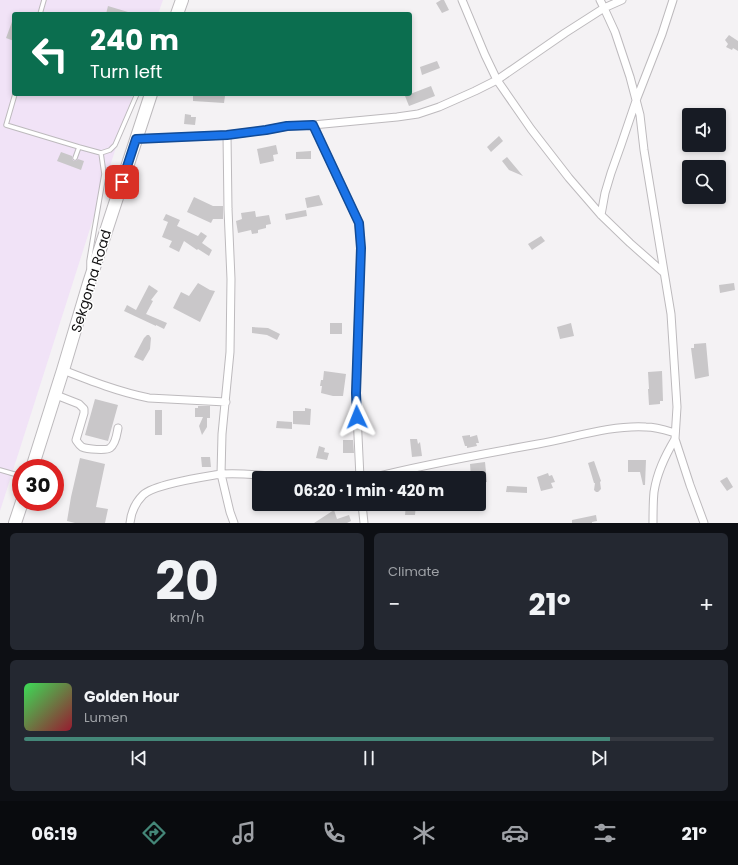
<!DOCTYPE html>
<html lang="en">
<head>
<meta charset="utf-8">
<style>
  body { margin:0; font-family:Poppins,sans-serif; background:#242831; color:#f1f3f6; height:100vh; display:flex; flex-direction:column; font-size:15px; white-space:nowrap }
  * { box-sizing:border-box; margin:0 }
  p { font-size:13px; color:#9ea1a6 }
  .icon { flex:none; width:22px; height:22px; fill:none; stroke:currentColor; stroke-width:2; stroke-linecap:round; stroke-linejoin:round }
  .map { position:relative; height:523px; overflow:hidden }
  .details { display:flex; flex-direction:column; gap:10px; padding:10px; background:#0d0f14; flex:1 }
  .details>* { flex:none }
  .top-card { position:absolute; left:12px; top:12px; width:400px; height:84px; border-radius:4px; box-shadow:0 2px 6px #0003; background:#0b6e4f; color:#fff; overflow:hidden }
  .controls { position:absolute; left:682px; top:108px; display:grid; gap:8px }
  .controls a { display:grid; place-items:center; width:44px; height:44px; border-radius:4px; background:#171b24; box-shadow:0 2px 6px #0003; font-size:20px }
  .speed { position:absolute; left:12px; top:459px; display:flex; gap:8px; font-size:20px; font-weight:700; text-align:center }
  .speed>* { display:grid; place-content:center; width:52px; height:52px; border-radius:50%; background:#171b24; box-shadow:0 2px 6px #0003; line-height:1 }
  .speed .limit { border:6px solid #d22; background:#fff; color:#111 }
  .pin { position:absolute; display:grid; place-items:center; width:34px; height:34px; color:#fff; margin:-17px; border-radius:8px; box-shadow:0 2px 6px #0006 }
  .me { position:absolute; width:44px; margin:-22px; rotate:358deg; stroke-linejoin:round; filter:drop-shadow(0 0 3px #0008) }
  .turn { display:flex; align-items:center; gap:14px; height:84px; padding:0 12px; font-size:18px }
  .turn .icon { width:52px; height:52px; stroke-width:2.5 }
  .turn b { display:block; font-size:28px; line-height:34px }
  .big { font-size:30px; font-weight:700; line-height:1.1 }
  .details .tile { flex:1; display:flex; flex-direction:column; justify-content:center; gap:6px; min-width:0; padding:0 14px; border-radius:6px; background:#242831 }
  .details .dial { align-items:center; gap:0 }
  .dial b { font-size:52px; line-height:1 }
  .song { display:flex; align-items:center; gap:12px }
  .cover { width:48px; height:48px; border-radius:6px; background:linear-gradient(135deg,hsl(130 70% 55%),hsl(350 70% 35%)) }
  .played { height:4px; border-radius:2px; background:linear-gradient(90deg,#448778 85%,#363941 85%) }
  .keys { display:flex; justify-content:space-around; direction:ltr }
  .heat { display:flex; justify-content:space-between; align-items:center; font-size:22px; direction:ltr }
  .details .tiles { flex:1; display:grid; gap:10px; grid-template-columns:1fr 1fr }
  .tile:last-child { grid-column:span 2 }
  .trip { position:absolute; left:252px; top:471px; width:234px; height:40px; border-radius:4px; background:#171b24; box-shadow:0 2px 6px #0003; font-weight:700; line-height:40px; text-align:center }
  .tab-bar { display:flex; height:64px; justify-content:space-around; align-items:center; background:#090b0e; color:#9ea1a6 }
  .tab-bar .icon { width:28px; height:28px }
  .tab-bar .selected { color:#448778 }
  .tab-bar b { font-size:18px; color:#f1f3f6 }
  .map>svg:first-child { display:block }
</style>
</head>
<body>
<div class="map">
<svg width="738" height="523" viewBox="0 0 738 523">
  <rect width="100%" height="100%" fill="#f4f2f4"/>
  <path fill="#f1e3f7" d="M0,0H163L158,14H14V94H133L0,511Z"/>
  <path fill="#c9c7c9" d="M441,0H444L449,10L442,13L436,3Z
    M108,6L128,12V14H106Z
    M13,19H14V41L6,38Z
    M729,35L738,41V51L733,48L732,50L726,47L728,44L725,40Z
    M437,61L440,68L422,75L420,67Z
    M431,86L435,96L409,106L405,96Z
    M193,94H218L217,96H225L224,103L193,101Z
    M185,114L191,115V117H196L195,125L184,124Z
    M499,136L503,141L491,152L487,147Z
    M276,145L278,154L273,155L274,161L260,164L257,149Z
    M311,151V159H296V152Z
    M61,152L72,156V159L74,161H76L78,159L84,161L81,170L57,161Z
    M507,157L523,176L509,170L502,161Z
    M319,195L323,205L307,208L305,198Z
    M194,197L213,206H223V219H213L211,223L187,212Z
    M306,210L307,216L286,220L285,214Z
    M255,211L256,217L269,215L271,224L266,225V228L258,230V233L252,234L251,230L238,233L236,221L242,219L241,213Z
    M166,214L180,220L177,226L198,236L201,232L207,236L202,243L212,250L209,256L198,249L197,250L184,241L179,252L169,247L172,241L162,237L168,222L163,220Z
    M541,236L545,241L532,250L528,244Z
    M198,283L210,290L215,291L200,322L173,308L181,292L189,296Z
    M734,283L735,290L720,293L719,285Z
    M149,285L158,291L151,300L153,301L146,314L167,323L164,329L156,325V326L124,311L127,305L136,310Z
    M330,323H342V334H330Z
    M571,323L574,336L560,339L557,327Z
    M252,327L268,328L280,334L277,340L267,335L252,333Z
    M147,335H149L151,338L150,349L143,361L134,357L144,338Z
    M706,343L709,376L695,379L691,348H694V344Z
    M324,371L346,374L343,396H333L321,393L322,386H320L321,380H323Z
    M662,371L663,401H660V404L649,405L648,389H649L648,372Z
    M95,399L118,405L108,441L85,435Z
    M198,406H210V418H207V427L202,435L199,426L203,417H195V408H198Z
    M305,408L311,409L310,425L293,424V411H305Z
    M155,410H162V435H155Z
    M277,421L292,422V429L276,428Z
    M470,435V437L477,435L479,443H476L477,446L467,448V446H465L462,436Z
    M410,439H417L418,444L420,442L422,456L412,457Z
    M343,440H353L354,453H343Z
    M319,446L325,448L324,452L329,453L327,460L316,458Z
    M201,457H210L211,467H202Z
    M80,458L105,464L96,507L108,509L105,523H75L67,521L71,497Z
    M628,460H646L645,485H643L640,472H628Z
    M594,461L601,481L600,482L601,489L598,492H596L594,490L595,483H594L588,463Z
    M485,462L487,482L479,483V478H471L470,464Z
    M548,473L549,476L552,475L555,482L551,483L553,488L541,491L537,477Z
    M727,477L733,487L727,491L720,481Z
    M507,486L527,487V493L506,492Z
    M406,504H416L415,515H405Z
    M334,510L337,519L349,515L351,521L347,523H314Z
    M596,515L597,521L592,522V523H572V520Z"/>
  <g fill="none" stroke-linecap="round" stroke-linejoin="round">
    <g stroke="#bdbabd" stroke-width="5.5">
      <path id="service" d="M40,14L44,0
        M15,94L6,125L79,147L101,153L110,150L115,145L137,94
        M75,158L79,147
        M89,268V261L94,231L104,174L101,153
        M0,470L21,476"/>
    </g>
    <g stroke="#bdbabd" stroke-width="9">
      <path id="minor" d="M462,0L485,55L497,80L531,129L569,178L601,215L630,243L664,273
        M600,0L604,8L615,32L630,77L640,115L644,150L671,314L677,407L675,439L690,485L704,523
        M313,125L397,117L418,114L439,107L475,91L497,80L565,33L604,8L622,0
        M136,139L227,135L266,130L287,126L313,125L359,223L361,248L356,393L360,478
        M601,215L605,193L611,173L621,145L637,98L662,34L673,0
        M63,370C91,381 119,392 149,398L226,402
        M56,395L79,404L84,409V413L76,440C78,443 79,445 82,447C87,449 106,451 110,448C116,444 117,433 118,428
        M371,478C426,464 482,454 538,444C573,438 609,425 646,427C656,427 665,430 675,433
        M362,504L364,523
        M130,523C131,513 136,502 143,495C154,484 204,477 221,474L222,434L230,352L231,279L228,209L227,135
        M234,523L230,512L221,474C243,473 265,475 286,478
        M653,523C653,513 653,502 654,492C657,472 665,456 675,439"/>
    </g>
    <g stroke="#bdbabd" stroke-width="14">
      <path id="trunk" d="M177,14L182,0
        M32,468L63,370L89,283L151,94
        M15,523L22,502"/>
    </g>
    <use href="#service" stroke="#fff" stroke-width="3.5"/>
    <use href="#minor" stroke="#fff" stroke-width="7"/>
    <use href="#trunk" stroke="#fff" stroke-width="12"/>
  </g>
  <g fill="none" stroke-linecap="round" stroke-linejoin="round">
    <g stroke="#114b97" stroke-width="10">
      <path id="route" d="M122,182L136,139L227,135L266,130L287,126L313,125L359,223L361,248L356,393L357,417"/>
    </g>
    <use href="#route" stroke="#1a73e8" stroke-width="7"/>
  </g>
  <g text-anchor="middle" dominant-baseline="central" stroke-width="3" stroke-linejoin="round" paint-order="stroke">
    <g font-size="14" fill="#121112" stroke="#fff">
      <text transform="translate(91 281) rotate(-73)">Sekgoma Road</text>
    </g>
  </g>
</svg>
<div class="controls">
<a><svg class="icon" aria-label="sound" viewBox="0 0 24 24"><path d="M4 9h4l5-4v14l-5-4H4zM17 9q2 3 0 6"/></svg></a>
<a><svg class="icon" aria-label="search" viewBox="0 0 24 24"><circle cx="10" cy="10" r="6"/><path d="M15 15l6 6"/></svg></a>
</div>
<div class="speed"><div class="limit">30</div></div>
<div class="pin" style="left:122px;top:182px;background:#d93025"><svg class="icon" aria-label="arrive" viewBox="0 0 24 24"><path d="M6 21V4h12l-3 4 3 4H6"/></svg></div>
<svg class="me" style="left:357px;top:417px" viewBox="-20 -20 40 40"><path d="M0-17L14 15 0 8-14 15z" fill="#1a73e8" stroke="#fff" stroke-width="4"/></svg>
<div class="trip">06:20 · 1 min · 420 m</div>
<div class="top-card">
<div class="turn"><svg class="icon" aria-label="left" viewBox="0 0 24 24"><path d="M17 20v-9H6M10 6l-5 5 5 5"/></svg><div><b>240 m</b>Turn left</div></div>
</div>
</div>
<section class="details">
<div class="tiles">
<div class="tile dial"><b>20</b><p>km/h</p></div>
<div class="tile"><p>Climate</p>
<div class="heat"><a>−</a><b class="big">21°</b><a>+</a></div>
</div>
<div class="tile">
<div class="song"><i class="cover"></i><div><b>Golden Hour</b><p>Lumen</p></div></div>
<div class="played"></div>
<div class="keys"><svg class="icon" aria-label="previous" viewBox="0 0 24 24"><path d="M18 5L8 12l10 7zM5 5v14"/></svg><svg class="icon" aria-label="pause" viewBox="0 0 24 24"><path d="M8 5v14M16 5v14"/></svg><svg class="icon" aria-label="next" viewBox="0 0 24 24"><path d="M6 5l10 7-10 7zM19 5v14"/></svg></div>
</div>
</div>
</section>
<nav class="tab-bar">
<b>06:19</b>
<svg class="icon selected" aria-label="directions" viewBox="0 0 24 24"><path d="M12 3l9 9-9 9-9-9zM9 14v-3h6M13 9l2 2-2 2"/></svg>
<svg class="icon" aria-label="music" viewBox="0 0 24 24"><path d="M9 18V5l10-2v13"/><circle cx="6" cy="18" r="3"/><circle cx="16" cy="16" r="3"/></svg>
<svg class="icon" aria-label="phone" viewBox="0 0 24 24"><path d="M5 4h4l2 5-3 2q2 4 5 5l2-3 5 2v4C11 20 4 13 5 4z"/></svg>
<svg class="icon" aria-label="climate" viewBox="0 0 24 24"><path d="M12 3v18M4 7l16 10M4 17L20 7"/></svg>
<svg class="icon" aria-label="car" viewBox="0 0 24 24"><path d="M5 17H2v-5l4-1 3-4h7l3 4 3 1v5h-3M9 17h6M6 11h13"/><circle cx="7" cy="17" r="2"/><circle cx="17" cy="17" r="2"/></svg>
<svg class="icon" aria-label="filters" viewBox="0 0 24 24"><path d="M4 7h16M4 17h16"/><circle cx="9" cy="7" r="2"/><circle cx="15" cy="17" r="2"/></svg>
<b>21°</b>
</nav>
</body>
</html>
